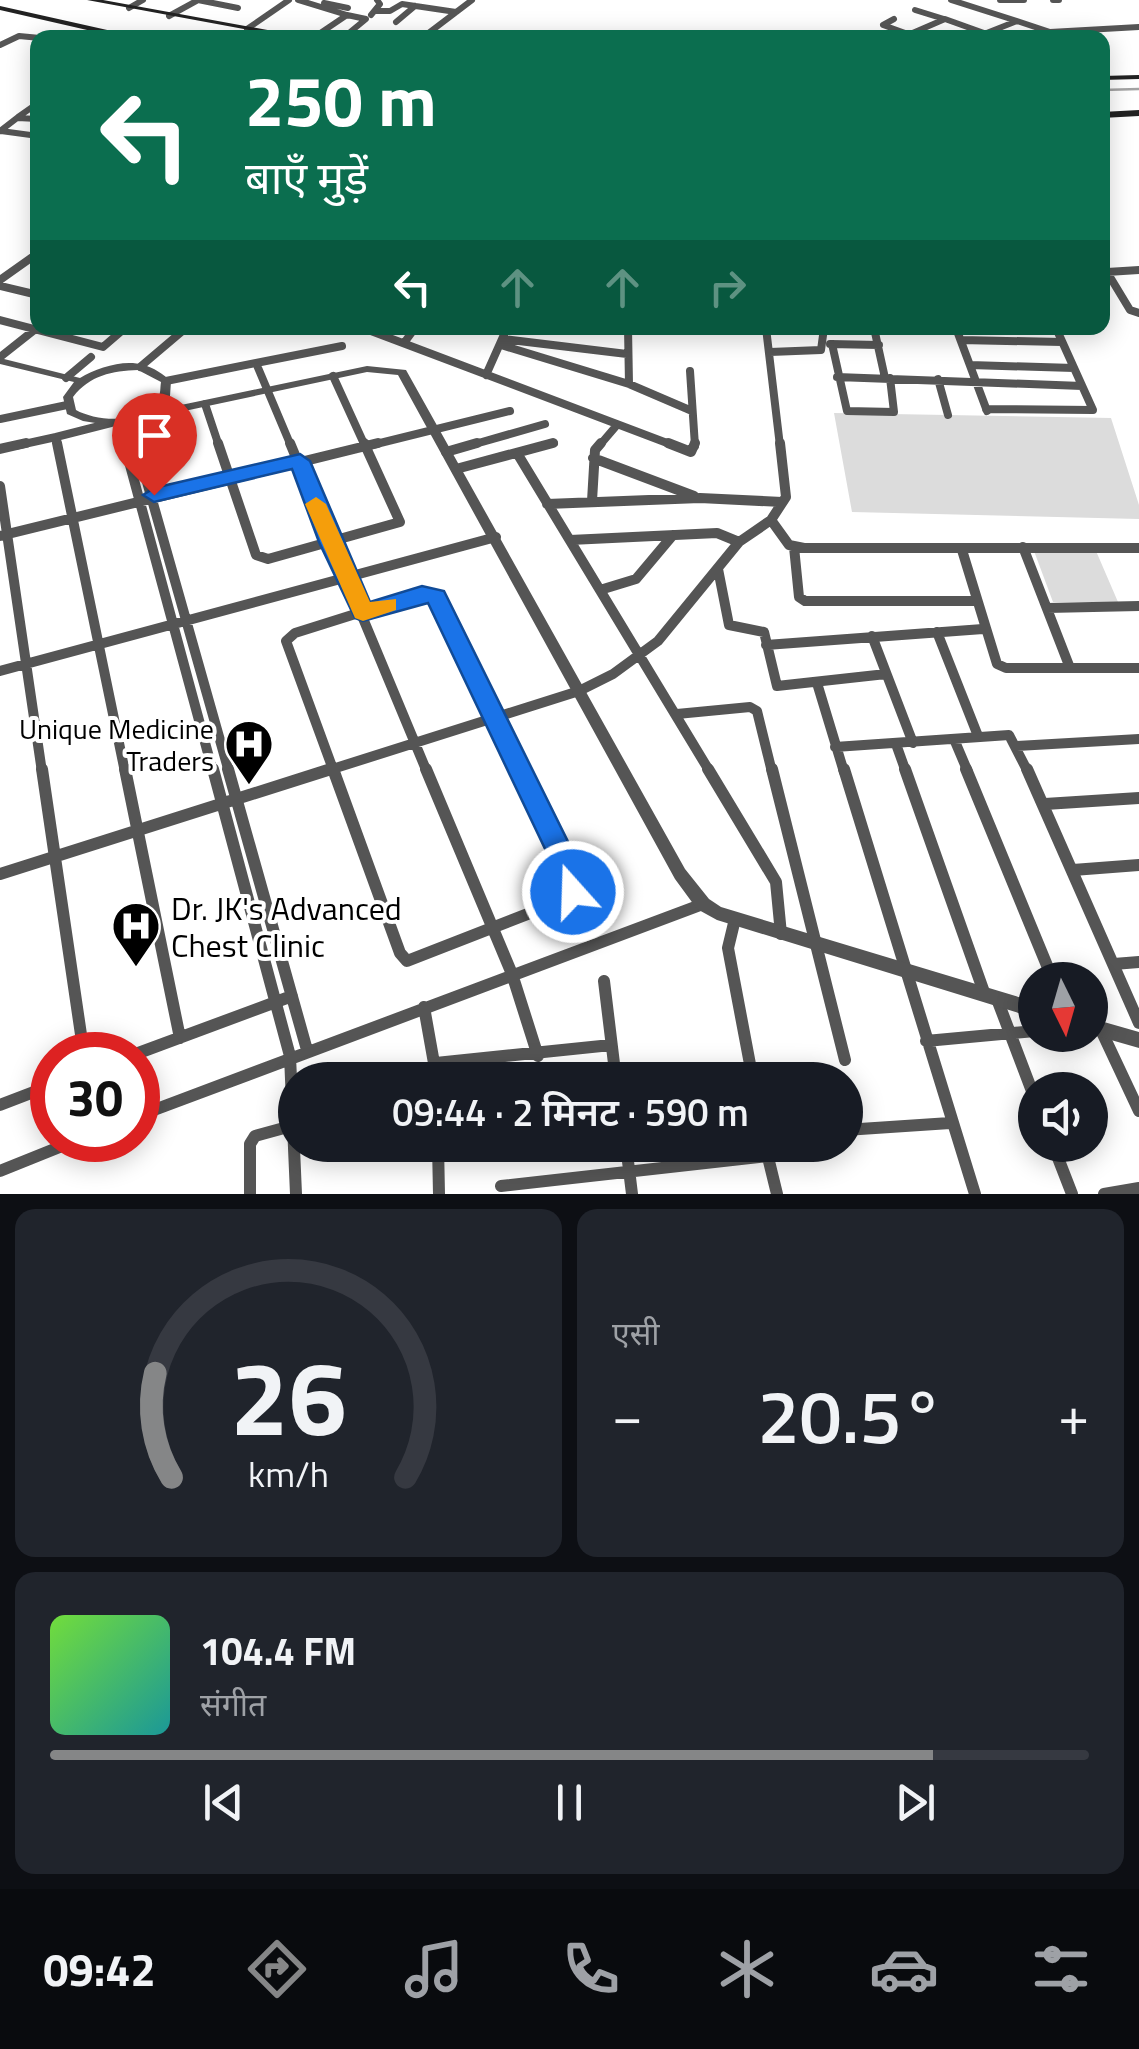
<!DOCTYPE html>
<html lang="hi">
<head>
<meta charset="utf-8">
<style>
  body { margin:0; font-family:"Titillium Web","Noto Sans Devanagari",sans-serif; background:#20242c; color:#f1f3f6; height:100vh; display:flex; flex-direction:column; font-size:38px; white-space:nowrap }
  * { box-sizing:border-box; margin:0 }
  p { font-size:32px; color:#9ea1a6 }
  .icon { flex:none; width:55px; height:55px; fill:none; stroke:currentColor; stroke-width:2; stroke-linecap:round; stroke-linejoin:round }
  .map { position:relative; height:1194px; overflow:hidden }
  .details { display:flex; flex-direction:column; gap:15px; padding:15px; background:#0d0f14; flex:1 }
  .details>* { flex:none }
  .guide { position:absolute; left:30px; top:30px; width:1080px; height:305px; border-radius:20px; box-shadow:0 5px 25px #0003; background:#0b6e4f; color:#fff; overflow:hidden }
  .needle { width:65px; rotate:175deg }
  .fabs { position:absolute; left:1018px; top:962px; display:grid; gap:20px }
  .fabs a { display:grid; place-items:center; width:90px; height:90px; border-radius:50%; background:#171b24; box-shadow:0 5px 25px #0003; font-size:50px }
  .speed { position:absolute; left:30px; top:1032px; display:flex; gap:20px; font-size:50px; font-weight:700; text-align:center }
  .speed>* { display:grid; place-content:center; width:130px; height:130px; border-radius:50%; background:#171b24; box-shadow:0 5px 25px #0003; line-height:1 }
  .speed .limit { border:15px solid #d22; background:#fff; color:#111 }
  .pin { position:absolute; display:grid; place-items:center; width:85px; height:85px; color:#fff; margin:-102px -42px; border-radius:50% 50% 50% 0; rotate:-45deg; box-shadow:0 0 10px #0007 }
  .pin .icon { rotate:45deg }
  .me { position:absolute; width:110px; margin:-55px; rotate:340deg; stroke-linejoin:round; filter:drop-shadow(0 0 8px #0008) }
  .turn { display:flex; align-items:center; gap:35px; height:210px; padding:0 50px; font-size:45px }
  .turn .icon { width:130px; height:130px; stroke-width:2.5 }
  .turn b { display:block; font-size:70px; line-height:85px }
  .lanes { display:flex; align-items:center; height:95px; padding:0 50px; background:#0003; justify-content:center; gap:50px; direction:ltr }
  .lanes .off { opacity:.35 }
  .big { font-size:75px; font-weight:600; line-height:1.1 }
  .details .tile { flex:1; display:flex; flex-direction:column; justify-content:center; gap:15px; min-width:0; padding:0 35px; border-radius:20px; background:#20242c }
  .details .dial { align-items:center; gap:0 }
  .dial svg { height:260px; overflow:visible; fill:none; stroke:#363941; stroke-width:7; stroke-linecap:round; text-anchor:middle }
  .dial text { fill:#f1f3f6; stroke:none }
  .song { display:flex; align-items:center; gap:30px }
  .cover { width:120px; height:120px; border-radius:15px; background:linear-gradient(135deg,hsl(100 70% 55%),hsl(180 70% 35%)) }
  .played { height:10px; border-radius:5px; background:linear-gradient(90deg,#858687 85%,#363941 85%) }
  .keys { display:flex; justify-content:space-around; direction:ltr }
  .heat { display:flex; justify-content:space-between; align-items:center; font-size:55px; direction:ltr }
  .details .tiles { flex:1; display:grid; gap:15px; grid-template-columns:1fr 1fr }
  .tile:last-child { grid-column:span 2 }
  .trip { position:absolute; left:278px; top:1062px; width:585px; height:100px; border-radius:50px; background:#171b24; box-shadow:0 5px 25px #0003; font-weight:600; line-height:100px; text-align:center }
  .tabs { display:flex; height:160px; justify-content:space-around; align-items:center; background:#090b0e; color:#9ea1a6 }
  .tabs .icon { width:70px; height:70px }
  .tabs .current { color:#858687 }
  .tabs b { font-size:45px; color:#f1f3f6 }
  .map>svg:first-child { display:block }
</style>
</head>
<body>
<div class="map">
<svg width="1139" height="1194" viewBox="0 0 1139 1194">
  <rect width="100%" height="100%" fill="#fff"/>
  <path fill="#dcdcdc" d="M834,413L1111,418L1139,505V519L852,512Z
    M1034,551H1096L1118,602H1053Z"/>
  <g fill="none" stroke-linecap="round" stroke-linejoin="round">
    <path stroke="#a3a3a3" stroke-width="2.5" d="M1102,90L1139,89"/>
    <path stroke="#555" stroke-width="6" d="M198,0L238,8
      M298,0L347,15L313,38
      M951,0L1017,21L974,38
      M1000,0H1024
      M1053,0H1059
      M324,3L348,8
      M129,8L143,0
      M915,10L944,19
      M375,11H390L402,4L456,12
      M347,15L366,19L349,33L358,38
      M371,15L380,4L377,0
      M169,16L198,0
      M894,19L883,25L908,34
      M1017,21L1050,32
      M396,22L415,6
      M247,29L289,0
      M422,38L472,0
      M901,38L945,19L984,33
      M1054,38L1050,32L1139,27
      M0,45L19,36L40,38
      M18,117L38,103
      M0,131L17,118L38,119
      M1,131L38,136"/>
    <path stroke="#555" stroke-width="8" d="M1139,270L1107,272L1130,310L1139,313
      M0,280L38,253
      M0,286L38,295
      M0,320L103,347L125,328
      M363,328L675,446
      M628,328L629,384
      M766,328L780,446
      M874,328L885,378
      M956,328L987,411
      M503,339L627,354
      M961,340L1062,342
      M404,343L415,328
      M830,344L879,345
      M832,344L847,411L894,412L890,378
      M501,345L629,384L692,411
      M770,352L821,350L824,328
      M0,357L38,327
      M256,363L342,346
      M970,365L1074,368
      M140,367L186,328
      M690,371L695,446
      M486,375L507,328
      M333,376L365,446
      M837,377L1082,386
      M66,378L91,357
      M938,379L948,415
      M166,381L256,363L291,446
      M205,404L219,446
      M986,409L1093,410L1056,328
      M0,419L67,405
      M130,421L137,446
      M119,423L125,446
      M15,446L56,437
      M58,446L56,437L111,423
      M368,446L510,411
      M468,446L545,424
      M543,446L554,443
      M599,446L617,425"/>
    <path stroke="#555" stroke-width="10" d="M57,443L125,772
      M124,443L213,772
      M136,443L229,772
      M218,443L256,555L268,559L400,522L364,443
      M290,443L427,772
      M668,443L691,452L695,443
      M0,449L26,443
      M446,452L477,443
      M517,453L710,772
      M593,458L694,496
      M456,469L553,443
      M0,486L42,772
      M592,501L595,450L601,443
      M547,504L700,498L782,502
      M771,520L789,545L804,548H1139
      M0,536L378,443
      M570,540L717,533L739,542
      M794,547L799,597L805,601H975
      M1023,547L1070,668H1139
      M962,550L997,664L1006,668H1070
      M718,569L729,625L764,632L777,686L886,674
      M600,590L636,579L673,535
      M1047,608L1139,606
      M937,632L978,736
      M872,636L913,743
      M766,645L983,629
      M0,671L496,537
      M817,683L844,772
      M677,714L750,707L757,711L772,772
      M954,739L968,772
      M896,744L906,772
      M1017,746L1139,739
      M835,747L1009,735L1028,772
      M323,772L579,691L613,674L658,641L739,542L771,520L786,497L780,443
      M334,772L286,641L295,633L422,593L436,596L521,772"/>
    <path stroke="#555" stroke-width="12" d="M42,769L84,1055
      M125,769L180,1038
      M213,769L290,1056L296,1194
      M228,769L307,1050
      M333,769L400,953L407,961L556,903L573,892L574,883L519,769
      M426,769L512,974L538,1056
      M708,769L776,882L781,934
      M772,769L845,1060
      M844,769L975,1194
      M905,769L985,995
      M966,769L1053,980
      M1027,769L1139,1023
      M1045,804L1139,798
      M1073,870L1139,865
      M0,874L331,769
      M735,919L728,948L753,1080
      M1114,964L1139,962
      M604,981L616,1080
      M997,999L1035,1099
      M424,1007L437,1080
      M1101,1030L1139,1111
      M926,1041L1035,1031
      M133,1055L292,996
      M436,1063L611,1045
      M0,1105L52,1085
      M138,1116L703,904
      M845,1130L950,1123
      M438,1145L439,1194
      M626,1145L632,1194
      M765,1145L777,1194
      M1053,1145L1072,1194
      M0,1171L77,1140
      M501,1186L768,1156
      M250,1194V1144L255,1136L295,1125
      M1104,1194L1139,1188"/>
    <path fill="#555" fill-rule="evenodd" d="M0,358L80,378C97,368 124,359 143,365C153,367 164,375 171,381L170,396L162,409L367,366L406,370L685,869L709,899L721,907L1035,1002V1018L717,920L697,909L675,879L398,375L367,372L114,426L83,421L67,414L63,397L74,382L0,364ZM138,370L161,382C160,388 161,393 158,398C146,425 97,422 76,410L73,397C90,375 112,371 138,370Z
      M1090,1018L1139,1032V1048L1090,1034Z"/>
    <path fill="#222" fill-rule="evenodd" d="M87,0H103L311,38H292Z
      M0,6L134,36L137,38H122L0,10Z
      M1139,75V79L1102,80V76Z
      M1139,110V116L1102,118V112Z"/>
  </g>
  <path fill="#1a73e8" stroke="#114b97" stroke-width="2.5" d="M300,454L310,461L370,602L422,586L444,591L584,874L587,892L583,900L573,904L563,900L557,874L428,603L363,621L355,618L319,542L292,469L154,502L143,495L154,488Z"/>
  <path fill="#f59e0b" d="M316,497L326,504L370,602L396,599V610L363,621L355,618L305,504Z"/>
  <defs>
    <g id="hospital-pin" transform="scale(2.5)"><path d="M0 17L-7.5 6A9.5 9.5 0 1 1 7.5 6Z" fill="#000" stroke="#fff"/><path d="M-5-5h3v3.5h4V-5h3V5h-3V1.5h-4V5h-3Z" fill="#fff"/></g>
  </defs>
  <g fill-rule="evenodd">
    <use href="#hospital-pin" x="249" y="744"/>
    <use href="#hospital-pin" x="136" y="926"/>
  </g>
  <g text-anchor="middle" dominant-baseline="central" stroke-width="8" stroke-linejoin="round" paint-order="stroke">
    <g font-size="28" fill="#000" stroke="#fff" text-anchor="end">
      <text x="214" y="728">Unique Medicine<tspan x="214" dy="32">Traders</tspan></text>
    </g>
    <g font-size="32" fill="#000" stroke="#fff" text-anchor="start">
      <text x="171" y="908">Dr. JK's Advanced<tspan x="171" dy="37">Chest Clinic</tspan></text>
    </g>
  </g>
</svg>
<div class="fabs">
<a><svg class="needle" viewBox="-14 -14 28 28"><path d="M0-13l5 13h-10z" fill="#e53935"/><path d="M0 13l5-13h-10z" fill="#9ea1a6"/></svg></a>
<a><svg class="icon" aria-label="sound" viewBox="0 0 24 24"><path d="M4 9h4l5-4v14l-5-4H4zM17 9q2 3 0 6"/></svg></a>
</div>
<div class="speed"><div class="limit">30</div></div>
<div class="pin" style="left:154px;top:495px;background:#d93025"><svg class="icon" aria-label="arrive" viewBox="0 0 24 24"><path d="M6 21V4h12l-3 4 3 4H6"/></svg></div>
<svg class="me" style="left:573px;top:892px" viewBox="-20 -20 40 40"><circle r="17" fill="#1a73e8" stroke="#fff" stroke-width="3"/><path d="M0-11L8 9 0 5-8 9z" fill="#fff"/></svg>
<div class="trip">09:44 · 2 मिनट · 590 m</div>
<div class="guide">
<div class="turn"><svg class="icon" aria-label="left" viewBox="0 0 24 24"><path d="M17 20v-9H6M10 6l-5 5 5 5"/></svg><div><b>250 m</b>बाएँ मुड़ें</div></div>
<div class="lanes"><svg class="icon" aria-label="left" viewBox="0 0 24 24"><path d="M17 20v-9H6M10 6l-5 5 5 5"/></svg><svg class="icon off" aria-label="ahead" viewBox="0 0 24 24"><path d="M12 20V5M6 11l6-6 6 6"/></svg><svg class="icon off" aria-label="ahead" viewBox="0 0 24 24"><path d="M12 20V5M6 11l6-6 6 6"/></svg><svg class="icon off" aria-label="right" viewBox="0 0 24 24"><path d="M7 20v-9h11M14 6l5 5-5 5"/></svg></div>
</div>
</div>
<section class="details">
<div class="tiles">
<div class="tile dial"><svg viewBox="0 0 100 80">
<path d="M14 69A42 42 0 1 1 86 69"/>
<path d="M14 69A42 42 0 0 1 9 37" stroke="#858687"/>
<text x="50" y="56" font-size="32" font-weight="700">26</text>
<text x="50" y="72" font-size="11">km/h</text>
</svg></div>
<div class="tile"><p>एसी</p>
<div class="heat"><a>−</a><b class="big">20.5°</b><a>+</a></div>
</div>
<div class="tile">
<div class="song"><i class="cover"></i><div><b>104.4 FM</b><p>संगीत</p></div></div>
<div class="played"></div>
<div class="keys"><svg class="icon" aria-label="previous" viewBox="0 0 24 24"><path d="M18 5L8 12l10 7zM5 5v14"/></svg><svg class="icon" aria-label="pause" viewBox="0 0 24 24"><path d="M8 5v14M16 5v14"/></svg><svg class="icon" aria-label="next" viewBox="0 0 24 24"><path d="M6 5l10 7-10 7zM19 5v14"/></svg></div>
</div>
</div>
</section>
<nav class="tabs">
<b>09:42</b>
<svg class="icon current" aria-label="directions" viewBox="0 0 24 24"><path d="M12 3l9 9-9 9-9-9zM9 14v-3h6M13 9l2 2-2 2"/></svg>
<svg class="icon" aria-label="music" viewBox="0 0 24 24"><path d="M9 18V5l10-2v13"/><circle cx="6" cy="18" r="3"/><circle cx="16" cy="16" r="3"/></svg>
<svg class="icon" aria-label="phone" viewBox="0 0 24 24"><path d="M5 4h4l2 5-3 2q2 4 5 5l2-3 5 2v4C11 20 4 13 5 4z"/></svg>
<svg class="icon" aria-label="climate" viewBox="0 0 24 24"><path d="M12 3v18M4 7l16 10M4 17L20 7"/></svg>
<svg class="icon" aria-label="car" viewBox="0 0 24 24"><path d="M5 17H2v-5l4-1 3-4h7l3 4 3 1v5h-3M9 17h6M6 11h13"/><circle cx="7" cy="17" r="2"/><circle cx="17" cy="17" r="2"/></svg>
<svg class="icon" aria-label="filters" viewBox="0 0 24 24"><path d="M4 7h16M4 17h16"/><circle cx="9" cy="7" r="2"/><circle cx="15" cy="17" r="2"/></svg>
</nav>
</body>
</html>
